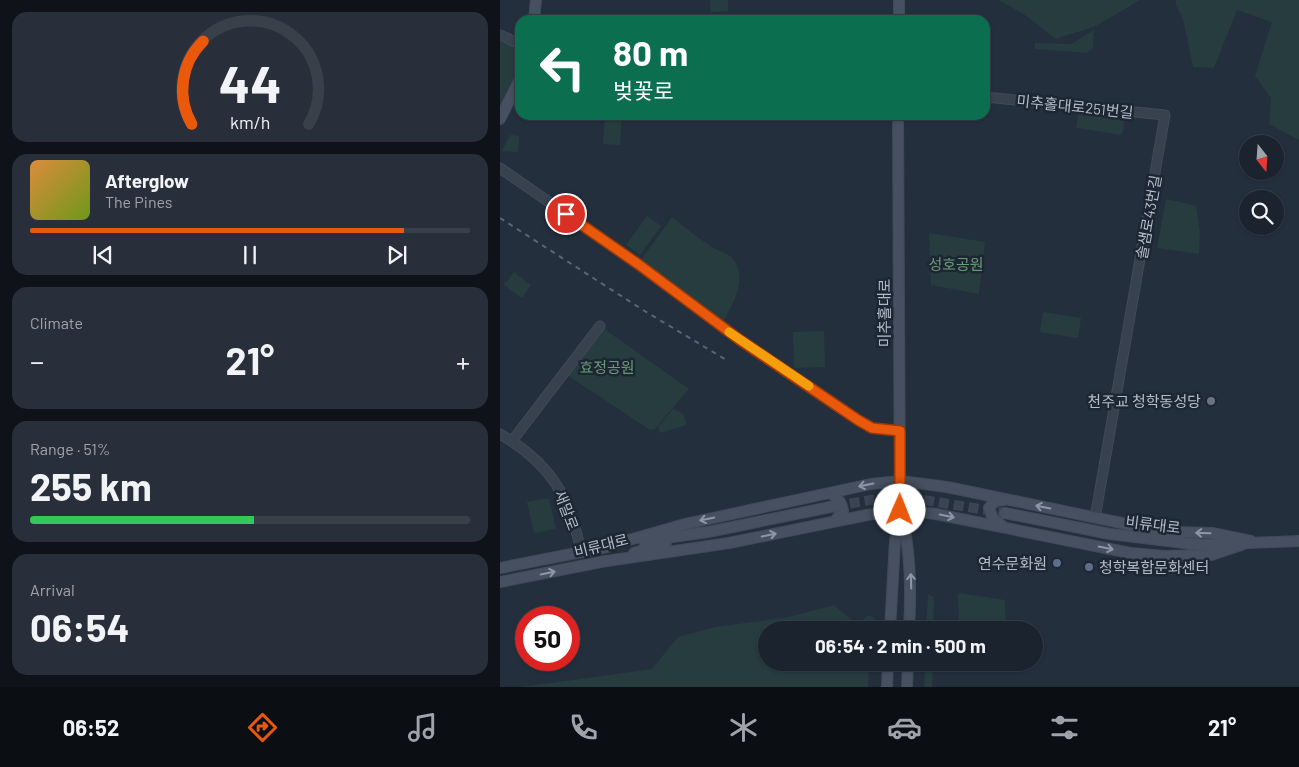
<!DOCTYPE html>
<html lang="en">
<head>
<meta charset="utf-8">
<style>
  body { margin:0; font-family:Barlow,"Noto Sans KR",sans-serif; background:#282f3a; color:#f1f3f6; height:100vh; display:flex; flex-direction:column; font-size:19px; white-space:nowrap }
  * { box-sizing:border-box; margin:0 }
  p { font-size:16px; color:#a0a4aa }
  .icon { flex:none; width:28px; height:28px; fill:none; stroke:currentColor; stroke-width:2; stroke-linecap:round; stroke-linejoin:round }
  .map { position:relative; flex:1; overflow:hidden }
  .drawer { display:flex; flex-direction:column; gap:12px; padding:12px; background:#0f1319; width:500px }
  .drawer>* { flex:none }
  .top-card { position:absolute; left:15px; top:15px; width:475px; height:105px; border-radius:15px; box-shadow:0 1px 4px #0004,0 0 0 1px #39404a; background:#0b6e4f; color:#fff; overflow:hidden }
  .needle { width:32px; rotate:163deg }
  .controls { position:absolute; left:739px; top:135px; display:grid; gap:10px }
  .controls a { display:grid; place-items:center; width:45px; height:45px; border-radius:50%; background:#1b232e; box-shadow:0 1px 4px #0004,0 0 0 1px #39404a; font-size:25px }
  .speed { position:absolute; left:15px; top:606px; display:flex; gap:10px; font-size:25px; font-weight:700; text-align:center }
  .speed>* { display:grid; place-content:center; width:65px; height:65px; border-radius:50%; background:#1b232e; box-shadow:0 1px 4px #0004,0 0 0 1px #39404a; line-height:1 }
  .speed .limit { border:8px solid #d22; background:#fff; color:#111 }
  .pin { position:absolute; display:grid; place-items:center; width:42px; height:42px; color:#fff; margin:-21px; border:2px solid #fff; border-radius:50%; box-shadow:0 1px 5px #0007 }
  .me { position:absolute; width:55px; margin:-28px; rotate:1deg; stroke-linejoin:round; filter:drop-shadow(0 0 4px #0008) }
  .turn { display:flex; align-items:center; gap:18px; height:105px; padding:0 15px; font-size:22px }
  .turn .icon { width:65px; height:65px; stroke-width:2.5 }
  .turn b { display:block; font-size:35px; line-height:42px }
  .big { font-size:38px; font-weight:700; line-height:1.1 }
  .drawer .widget { flex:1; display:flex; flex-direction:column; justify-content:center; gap:8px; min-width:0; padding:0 18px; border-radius:15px; background:#282f3a }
  .drawer .dial { align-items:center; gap:0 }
  .dial svg { height:130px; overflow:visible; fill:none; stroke:#39404a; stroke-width:7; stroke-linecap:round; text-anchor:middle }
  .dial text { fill:#f1f3f6; stroke:none }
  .song { display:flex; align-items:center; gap:15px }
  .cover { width:60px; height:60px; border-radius:8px; background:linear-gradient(135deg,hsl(30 70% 55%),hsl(80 70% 35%)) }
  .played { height:5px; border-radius:2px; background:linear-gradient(90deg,#ea580c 85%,#39404a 85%) }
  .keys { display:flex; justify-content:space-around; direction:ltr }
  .heat { display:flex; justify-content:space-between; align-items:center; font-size:28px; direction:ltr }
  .charge { height:8px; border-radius:4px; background:linear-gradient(90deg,#34c759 51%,#39404a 0) }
  .trip { position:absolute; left:258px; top:621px; width:285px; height:50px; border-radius:25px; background:#1b232e; box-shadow:0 1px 4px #0004,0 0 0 1px #39404a; font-weight:700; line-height:50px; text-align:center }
  .tabs { display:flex; height:80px; justify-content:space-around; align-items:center; background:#0b0e12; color:#a0a4aa }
  .tabs .icon { width:35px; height:35px }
  .tabs .active { color:#ea580c }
  .tabs b { font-size:22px; color:#f1f3f6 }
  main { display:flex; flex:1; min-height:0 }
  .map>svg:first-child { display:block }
</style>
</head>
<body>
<main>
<section class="drawer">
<div class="widget dial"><svg viewBox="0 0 100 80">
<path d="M14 69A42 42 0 1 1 86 69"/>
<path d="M14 69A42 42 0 0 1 21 18" stroke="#ea580c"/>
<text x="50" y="56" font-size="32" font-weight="700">44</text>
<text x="50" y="72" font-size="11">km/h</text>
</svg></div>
<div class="widget">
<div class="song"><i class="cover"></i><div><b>Afterglow</b><p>The Pines</p></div></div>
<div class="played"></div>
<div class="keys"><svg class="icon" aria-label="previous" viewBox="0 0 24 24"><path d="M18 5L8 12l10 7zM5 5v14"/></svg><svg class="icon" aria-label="pause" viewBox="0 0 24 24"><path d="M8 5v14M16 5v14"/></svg><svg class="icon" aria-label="next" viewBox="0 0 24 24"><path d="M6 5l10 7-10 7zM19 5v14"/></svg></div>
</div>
<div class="widget"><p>Climate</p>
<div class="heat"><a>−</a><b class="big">21°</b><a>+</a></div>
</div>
<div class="widget"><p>Range · 51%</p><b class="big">255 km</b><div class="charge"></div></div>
<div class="widget"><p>Arrival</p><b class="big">06:54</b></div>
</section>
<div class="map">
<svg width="799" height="687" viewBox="0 0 799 687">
  <rect width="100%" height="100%" fill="#242f3e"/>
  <path fill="#263c3f" d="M210,0H228V11L211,12Z
    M498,0H640L596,26L556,39L525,15Z
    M676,0H799V140L769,124L771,98L755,76L772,22L737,10L714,68L693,67L683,19L676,5Z
    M594,30L593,48L587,53L535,49V43L571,44Z
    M0,35L8,39L20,52V68L0,108Z
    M579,111L625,119L622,135L576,128Z
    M105,115L122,116L120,145L103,144Z
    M10,135L19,136L18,152L2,151Z
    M666,199L696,206L700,232L699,254L657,248Z
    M147,216L161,226L140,255L126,245Z
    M172,217C185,228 198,238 212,247C218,251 228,253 232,258C250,278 231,307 221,326L138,264Z
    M429,233L485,242L479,294L431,285Z
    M14,272L31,285L22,298L4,285Z
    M543,312L581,318L578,338L540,332Z
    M100,326L189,389L155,429L150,430L64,373Z
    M324,331L325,367L294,368L293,332Z
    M173,409L183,413L187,425L160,433L158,427Z
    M49,498L56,529L34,533L27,502Z
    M458,593L505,600L506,630H459Z
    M428,594L434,597L433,630H426Z
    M334,605L363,630H266V662L369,663L368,687H22L152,669L178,637L215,627L289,617Z
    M362 623a7 7 0 1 1 14 0a7 7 0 1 1-14 0Z
    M425,663H433L432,687H424Z"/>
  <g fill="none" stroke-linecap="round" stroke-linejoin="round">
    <path stroke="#3a4453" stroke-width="10" stroke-dasharray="10 5" stroke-linecap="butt" d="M335,506L371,500L405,497L505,513"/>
    <g stroke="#414a57" stroke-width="11">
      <path id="tertiary" d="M0,35L20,44
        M485,97L665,115L595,518
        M0,168L138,264L240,340L358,420L372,428L399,431
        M0,434C50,463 70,496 81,552
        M12,441L100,326"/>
    </g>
    <g stroke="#414a57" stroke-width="12">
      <path id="secondary" d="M34,20L36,0
        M399,20V0
        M0,119L20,79
        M329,493C337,496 342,503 343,511L335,521
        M504,500L495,501L489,508L493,519L504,527
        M505,513L610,534L701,545L799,541
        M402,516C411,554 411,591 409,630
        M144,541L208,532L335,506
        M101,548L185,524L371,484L401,481L447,487L641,527L675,532L712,533L751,541
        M134,553L166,543
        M100,562L229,543L367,515L400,510L436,514L630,553L664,556L711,555L750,542
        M0,568L107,547
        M0,582L106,561
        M390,630L395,541L400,510L398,115
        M387,687L388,662
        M407,687L408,662"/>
    </g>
    <use href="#tertiary" stroke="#38414e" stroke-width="9"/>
    <use href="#secondary" stroke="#465061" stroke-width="10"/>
    <path stroke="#5a6575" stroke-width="2" stroke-dasharray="5 5" stroke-linecap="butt" d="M0,218L143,310L228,361"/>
  </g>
  <defs><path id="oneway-shaft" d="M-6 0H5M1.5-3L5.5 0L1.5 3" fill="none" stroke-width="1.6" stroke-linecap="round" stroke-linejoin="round" transform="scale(1.25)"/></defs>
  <g stroke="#8e96a5">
    <use href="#oneway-shaft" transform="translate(366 485) rotate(169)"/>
    <use href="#oneway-shaft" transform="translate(543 507) rotate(-169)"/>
    <use href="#oneway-shaft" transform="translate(447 516) rotate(12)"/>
    <use href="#oneway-shaft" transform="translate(207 519) rotate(168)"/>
    <use href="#oneway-shaft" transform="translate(703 533) rotate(-178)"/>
    <use href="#oneway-shaft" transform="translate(269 535) rotate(-12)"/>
    <use href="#oneway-shaft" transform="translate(606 548) rotate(11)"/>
    <use href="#oneway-shaft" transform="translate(48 573) rotate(-11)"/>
    <use href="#oneway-shaft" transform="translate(411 581) rotate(-92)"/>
  </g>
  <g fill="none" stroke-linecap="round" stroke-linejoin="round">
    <g stroke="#983908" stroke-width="12">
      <path id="route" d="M66,214L138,264L240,340L358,420L372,428L400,431V510"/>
    </g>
    <use href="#route" stroke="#ea580c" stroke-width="9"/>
    <path stroke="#f59e0b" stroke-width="9" d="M229,332L309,386"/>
  </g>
  <circle fill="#6b7280" stroke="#1d2633" stroke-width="2" cx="711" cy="401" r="5"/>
  <g fill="#5c6f8a" stroke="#1d2633" stroke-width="2">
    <circle cx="557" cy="563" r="5"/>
    <circle cx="589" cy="567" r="5"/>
  </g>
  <g text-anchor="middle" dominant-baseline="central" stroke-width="5" stroke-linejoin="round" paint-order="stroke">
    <g font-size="15" fill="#b4bcc9" stroke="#1d2633">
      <text transform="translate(575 106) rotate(6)">미추홀대로251번길</text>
      <text transform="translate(648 217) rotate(-80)">솔샘로43번길</text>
      <text transform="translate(384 313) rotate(-90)">미추홀대로</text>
      <text transform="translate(67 510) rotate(69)">새말로</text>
      <text transform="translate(653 524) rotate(7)">비류대로</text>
      <text transform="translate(101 545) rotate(-14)">비류대로</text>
    </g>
    <g font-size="15" fill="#6b9a76" stroke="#1d2633">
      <text x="456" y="264">성호공원</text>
      <text x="107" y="367">효정공원</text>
    </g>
    <g font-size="15" fill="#b4bcc9" stroke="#1d2633" text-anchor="end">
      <text x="701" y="401">천주교 청학동성당</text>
      <text x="547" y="563">연수문화원</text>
      <text x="599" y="567" text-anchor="start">청학복합문화센터</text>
    </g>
  </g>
</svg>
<div class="controls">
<a><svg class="needle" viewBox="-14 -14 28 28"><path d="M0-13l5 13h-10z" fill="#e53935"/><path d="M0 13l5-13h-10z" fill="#a0a4aa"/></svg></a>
<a><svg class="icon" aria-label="search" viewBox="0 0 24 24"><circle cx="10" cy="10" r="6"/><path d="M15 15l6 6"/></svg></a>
</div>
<div class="speed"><div class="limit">50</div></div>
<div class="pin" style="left:66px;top:214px;background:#d93025"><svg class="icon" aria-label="arrive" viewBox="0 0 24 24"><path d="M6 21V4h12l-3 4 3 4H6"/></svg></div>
<svg class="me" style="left:400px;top:510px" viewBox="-20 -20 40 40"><circle r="19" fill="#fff"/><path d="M0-13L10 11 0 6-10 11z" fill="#ea580c"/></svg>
<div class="trip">06:54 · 2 min · 500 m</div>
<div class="top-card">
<div class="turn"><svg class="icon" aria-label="left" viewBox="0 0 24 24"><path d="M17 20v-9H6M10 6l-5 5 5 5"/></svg><div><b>80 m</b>벚꽃로</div></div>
</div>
</div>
</main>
<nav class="tabs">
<b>06:52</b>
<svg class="icon active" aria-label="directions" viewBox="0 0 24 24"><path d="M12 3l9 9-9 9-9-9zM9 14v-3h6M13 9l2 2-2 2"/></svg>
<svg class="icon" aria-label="music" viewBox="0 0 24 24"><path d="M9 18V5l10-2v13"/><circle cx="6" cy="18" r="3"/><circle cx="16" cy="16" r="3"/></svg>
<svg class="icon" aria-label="phone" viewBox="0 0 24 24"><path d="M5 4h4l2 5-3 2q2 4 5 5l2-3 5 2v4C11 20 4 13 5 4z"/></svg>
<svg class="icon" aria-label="climate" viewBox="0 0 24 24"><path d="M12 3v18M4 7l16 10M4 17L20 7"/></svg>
<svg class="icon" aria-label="car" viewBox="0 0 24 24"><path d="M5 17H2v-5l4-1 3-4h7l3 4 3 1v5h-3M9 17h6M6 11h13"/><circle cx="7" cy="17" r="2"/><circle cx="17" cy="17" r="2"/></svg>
<svg class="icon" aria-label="filters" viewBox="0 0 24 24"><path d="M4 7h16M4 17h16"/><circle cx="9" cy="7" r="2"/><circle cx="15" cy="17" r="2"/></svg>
<b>21°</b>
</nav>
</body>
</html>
